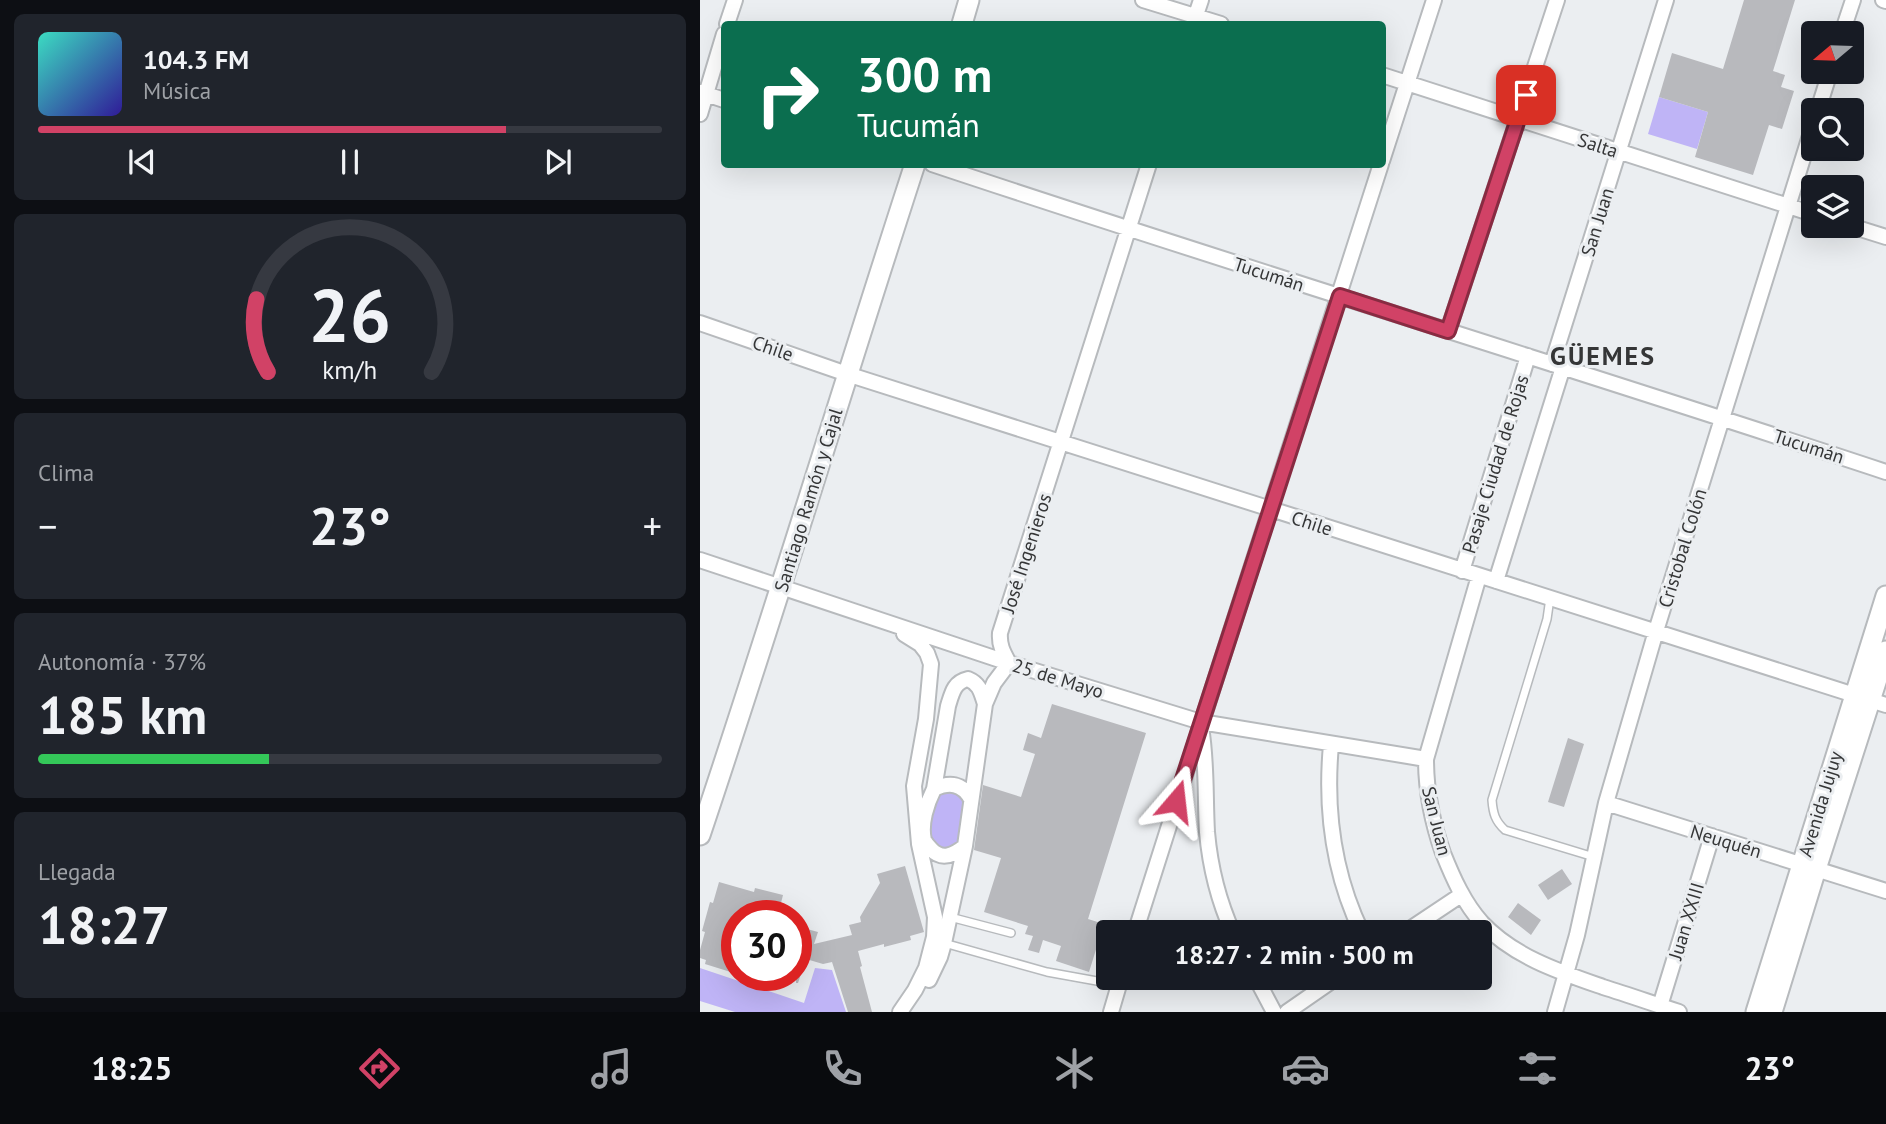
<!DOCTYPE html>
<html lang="es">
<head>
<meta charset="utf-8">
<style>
  body { margin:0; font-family:"PT Sans",sans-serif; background:#20242c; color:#f1f3f6; height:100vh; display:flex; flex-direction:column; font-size:26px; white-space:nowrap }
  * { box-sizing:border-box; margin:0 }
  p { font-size:23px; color:#9ea1a6 }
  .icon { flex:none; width:38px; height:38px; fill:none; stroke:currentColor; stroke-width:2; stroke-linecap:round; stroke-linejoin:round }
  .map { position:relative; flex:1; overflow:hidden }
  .panel { display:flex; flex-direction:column; gap:14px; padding:14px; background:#0d0f14; width:700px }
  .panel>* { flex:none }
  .hud { position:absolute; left:21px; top:21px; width:665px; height:147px; border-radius:7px; box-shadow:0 7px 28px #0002; background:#0b6e4f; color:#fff; overflow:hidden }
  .needle { width:46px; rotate:251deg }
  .buttons { position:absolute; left:1101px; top:21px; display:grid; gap:14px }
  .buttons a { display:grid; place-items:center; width:63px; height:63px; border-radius:7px; background:#171b24; box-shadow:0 7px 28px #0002; font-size:35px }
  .speed { position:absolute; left:21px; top:900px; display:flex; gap:14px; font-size:35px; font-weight:700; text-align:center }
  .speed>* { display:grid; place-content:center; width:91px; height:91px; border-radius:50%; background:#171b24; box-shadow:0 7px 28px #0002; line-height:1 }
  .speed .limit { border:10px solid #d22; background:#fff; color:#111 }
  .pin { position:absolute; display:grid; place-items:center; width:60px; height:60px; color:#fff; margin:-30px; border-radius:14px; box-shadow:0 4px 10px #0006 }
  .me { position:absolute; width:77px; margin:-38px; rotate:17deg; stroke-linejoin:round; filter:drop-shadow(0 0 5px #0008) }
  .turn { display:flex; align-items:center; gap:24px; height:147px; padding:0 21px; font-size:32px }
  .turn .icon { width:91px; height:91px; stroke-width:2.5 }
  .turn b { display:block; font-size:49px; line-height:60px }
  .big { font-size:52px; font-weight:600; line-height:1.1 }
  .panel .tile { flex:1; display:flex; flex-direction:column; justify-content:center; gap:10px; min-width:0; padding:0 24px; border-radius:10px; background:#20242c }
  .panel .dial { align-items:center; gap:0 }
  .dial svg { height:182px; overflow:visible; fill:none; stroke:#363941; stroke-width:7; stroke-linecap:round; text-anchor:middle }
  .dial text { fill:#f1f3f6; stroke:none }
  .song { display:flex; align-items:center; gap:21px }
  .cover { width:84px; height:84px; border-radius:10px; background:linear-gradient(135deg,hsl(170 70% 55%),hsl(250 70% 35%)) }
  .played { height:7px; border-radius:4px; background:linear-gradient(90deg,#d14266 75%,#363941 75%) }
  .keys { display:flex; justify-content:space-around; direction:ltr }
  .heat { display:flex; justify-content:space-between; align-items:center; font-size:38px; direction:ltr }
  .charge { height:10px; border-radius:5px; background:linear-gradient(90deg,#34c759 37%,#363941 0) }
  .trip { position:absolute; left:396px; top:920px; width:396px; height:70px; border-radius:7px; background:#171b24; box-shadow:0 7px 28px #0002; font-weight:600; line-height:70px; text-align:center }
  .dock { display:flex; height:112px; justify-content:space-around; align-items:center; background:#090b0e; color:#9ea1a6 }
  .dock .icon { width:49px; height:49px }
  .dock .on { color:#d14266 }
  .dock b { font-size:32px; color:#f1f3f6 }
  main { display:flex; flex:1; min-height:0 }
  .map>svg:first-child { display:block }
</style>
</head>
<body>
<main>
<section class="panel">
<div class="tile">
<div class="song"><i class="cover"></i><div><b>104.3 FM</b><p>Música</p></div></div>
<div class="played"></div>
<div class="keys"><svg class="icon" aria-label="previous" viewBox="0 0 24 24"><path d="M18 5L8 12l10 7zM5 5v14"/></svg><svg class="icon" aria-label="pause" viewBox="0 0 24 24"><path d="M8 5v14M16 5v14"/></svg><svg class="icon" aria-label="next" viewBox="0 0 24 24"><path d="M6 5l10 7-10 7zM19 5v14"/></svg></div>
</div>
<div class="tile dial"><svg viewBox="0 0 100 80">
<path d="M14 69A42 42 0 1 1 86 69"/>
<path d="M14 69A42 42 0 0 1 9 37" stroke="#d14266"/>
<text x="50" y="56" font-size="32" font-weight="700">26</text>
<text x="50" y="72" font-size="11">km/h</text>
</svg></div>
<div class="tile"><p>Clima</p>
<div class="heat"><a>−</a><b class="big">23°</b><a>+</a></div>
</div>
<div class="tile"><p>Autonomía · 37%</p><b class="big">185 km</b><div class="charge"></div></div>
<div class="tile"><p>Llegada</p><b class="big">18:27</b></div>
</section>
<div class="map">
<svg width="1186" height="1012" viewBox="0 0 1186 1012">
  <rect width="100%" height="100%" fill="#ebeef1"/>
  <path fill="#bfb4f6" d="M959,97L1008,112L997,149L948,134Z
    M240,791H258L265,802L259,844L254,848L240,850C221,833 232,811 240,791Z
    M0,968L104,1003L115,968L132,970L146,1012H35L0,1001Z"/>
  <path fill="#b8b9bd" d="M1044,0H1095L1073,71L1085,75L1081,87L1094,91L1082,129L1069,125L1053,175L995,157L1008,112L959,97L972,53L1023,69Z
    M352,704L446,733L388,919L404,924L389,972L356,961L361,946L343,940L339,953L328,950L333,936L325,934L328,926L284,912L301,858L274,850L283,785L321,797L335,754L323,750L328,733L341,738Z
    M868,738L884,744L864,807L848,802Z
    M205,866L224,932L210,936L211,940L184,947V944L158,951L162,966L160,967L172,1012H148L132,962L123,964L106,959L98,983H96V926L118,932L114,944L152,935L149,925L161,922L160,917L180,883L177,874Z
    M862,869L872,884L848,900L838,885Z
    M19,882L54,892L55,888L83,895L78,915H37V974L5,964L6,960L0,958V950L5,932L2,931L10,902L13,903Z
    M818,903L841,920L831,935L808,917Z"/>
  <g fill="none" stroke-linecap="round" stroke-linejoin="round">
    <g stroke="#b7babd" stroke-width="10">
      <path id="lane" d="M850,598L847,619L792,800C793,813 795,821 805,830L894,857
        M250,917L311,933
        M244,943L347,972L419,985"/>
    </g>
    <g stroke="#b7babd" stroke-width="18">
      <path id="street" d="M443,0L521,24
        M1183,0L1186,1
        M27,24L35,0
        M493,24L501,0
        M1142,33L1153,0
        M682,75L1113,214
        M0,92L24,100
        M1118,110L1130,72
        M0,114L24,34
        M682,161L734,0
        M232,164C549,270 869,367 1186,472
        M1151,226L1186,237
        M0,323L147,374L1186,705
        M748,331L857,0
        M852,364L966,0
        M0,560L309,663L501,722L726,759
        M762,571L828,356
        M779,576L726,759C726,792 732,822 743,853C753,878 764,903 782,923C814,957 860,972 903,987C929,995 954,1004 979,1012
        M796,581L863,367
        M309,663C303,652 299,645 300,633L449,164
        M501,727C507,762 505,796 507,832C510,866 519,902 533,933
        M631,745C625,810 633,873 662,933
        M234,789L248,706C252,693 254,682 268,679C280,684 281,692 285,704
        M906,803L1186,891
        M265,846C254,855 242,861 231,849C229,847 225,842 224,840C220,824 227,803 234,789C249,782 262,783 271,799
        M435,933C515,676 600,421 681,164
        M704,933L761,895
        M556,978L574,1012
        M229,980L240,957L244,943L265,846L285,704L294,683L309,663
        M960,1006L1012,836
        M200,1012L215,990L226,968L234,937L235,917L219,844L214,786L226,719L231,664L227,653L220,644L204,634
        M411,1012L421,978
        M587,1012L636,978
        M855,1012L877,935L906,803L956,631L1113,126"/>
    </g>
    <g stroke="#b7babd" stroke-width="23">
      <path id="secondary" d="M262,24L269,0
        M0,835C75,612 142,388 215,164
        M1056,1012L1186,596
        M1072,1012L1116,869L1186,651"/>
    </g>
    <use href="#lane" stroke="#fff" stroke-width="7"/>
    <use href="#street" stroke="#fff" stroke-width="14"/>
    <use href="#secondary" stroke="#fff" stroke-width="19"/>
  </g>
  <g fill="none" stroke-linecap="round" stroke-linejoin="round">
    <g stroke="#882b42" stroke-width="18">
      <path id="route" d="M476,801L640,296L748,331L826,95"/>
    </g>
    <use href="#route" stroke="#d14266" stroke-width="12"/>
  </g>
  <g text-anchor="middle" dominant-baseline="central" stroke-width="6" stroke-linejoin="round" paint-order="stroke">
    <g font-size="19" fill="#353637" stroke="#ebeef1">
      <text transform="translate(898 145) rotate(18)">Salta</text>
      <text transform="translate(897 222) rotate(-73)">San Juan</text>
      <text transform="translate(569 274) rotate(18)">Tucumán</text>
      <text transform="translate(73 348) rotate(19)">Chile</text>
      <text transform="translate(1109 446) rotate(18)">Tucumán</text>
      <text transform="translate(795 464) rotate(-73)">Pasaje Ciudad de Rojas</text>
      <text transform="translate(108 500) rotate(-73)">Santiago Ramón y Cajal</text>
      <text transform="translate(612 523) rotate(18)">Chile</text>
      <text transform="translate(982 548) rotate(-73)">Cristobal Colón</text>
      <text transform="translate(326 553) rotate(-72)">José Ingenieros</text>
      <text transform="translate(358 678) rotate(17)">25 de Mayo</text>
      <text transform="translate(1120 804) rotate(-73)">Avenida Jujuy</text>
      <text transform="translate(737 821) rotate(76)">San Juan</text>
      <text transform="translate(1026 841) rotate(17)">Neuquén</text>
      <text transform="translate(986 921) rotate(-73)">Juan XXIII</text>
    </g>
    <g font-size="26" font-weight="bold" letter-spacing="2" fill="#353637" stroke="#ebeef1">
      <text x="903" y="355">GÜEMES</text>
    </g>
  </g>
</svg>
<div class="buttons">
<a><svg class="needle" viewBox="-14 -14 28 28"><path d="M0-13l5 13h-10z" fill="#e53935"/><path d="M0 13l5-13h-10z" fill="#9ea1a6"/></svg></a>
<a><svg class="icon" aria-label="search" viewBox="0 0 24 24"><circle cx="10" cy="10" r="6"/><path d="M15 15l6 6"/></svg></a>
<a><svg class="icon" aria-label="layers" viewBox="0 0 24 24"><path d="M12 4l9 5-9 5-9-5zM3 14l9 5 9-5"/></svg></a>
</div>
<div class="speed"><div class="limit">30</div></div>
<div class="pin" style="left:826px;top:95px;background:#d93025"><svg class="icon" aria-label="arrive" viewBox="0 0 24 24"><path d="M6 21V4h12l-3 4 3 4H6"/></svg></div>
<svg class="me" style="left:476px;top:801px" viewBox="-20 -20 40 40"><path d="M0-17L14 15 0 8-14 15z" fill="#d14266" stroke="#fff" stroke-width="4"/></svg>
<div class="trip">18:27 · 2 min · 500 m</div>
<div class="hud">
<div class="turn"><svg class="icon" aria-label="right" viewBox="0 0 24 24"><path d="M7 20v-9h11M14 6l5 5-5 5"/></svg><div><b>300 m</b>Tucumán</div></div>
</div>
</div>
</main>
<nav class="dock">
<b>18:25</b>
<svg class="icon on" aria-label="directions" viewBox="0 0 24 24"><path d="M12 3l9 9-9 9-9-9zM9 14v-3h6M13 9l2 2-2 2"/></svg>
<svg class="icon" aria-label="music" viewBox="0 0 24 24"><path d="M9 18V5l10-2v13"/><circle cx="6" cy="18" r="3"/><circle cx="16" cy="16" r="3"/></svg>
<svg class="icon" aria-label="phone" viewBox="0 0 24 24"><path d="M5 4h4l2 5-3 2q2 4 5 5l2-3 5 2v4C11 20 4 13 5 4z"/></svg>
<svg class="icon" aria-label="climate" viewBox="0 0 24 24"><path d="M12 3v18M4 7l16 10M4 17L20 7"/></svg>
<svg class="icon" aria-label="car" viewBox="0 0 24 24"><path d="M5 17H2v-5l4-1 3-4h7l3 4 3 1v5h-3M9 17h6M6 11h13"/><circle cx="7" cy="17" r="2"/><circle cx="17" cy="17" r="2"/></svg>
<svg class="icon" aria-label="filters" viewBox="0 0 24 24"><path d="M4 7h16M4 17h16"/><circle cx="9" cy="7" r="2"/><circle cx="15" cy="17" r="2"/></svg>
<b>23°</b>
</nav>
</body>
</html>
